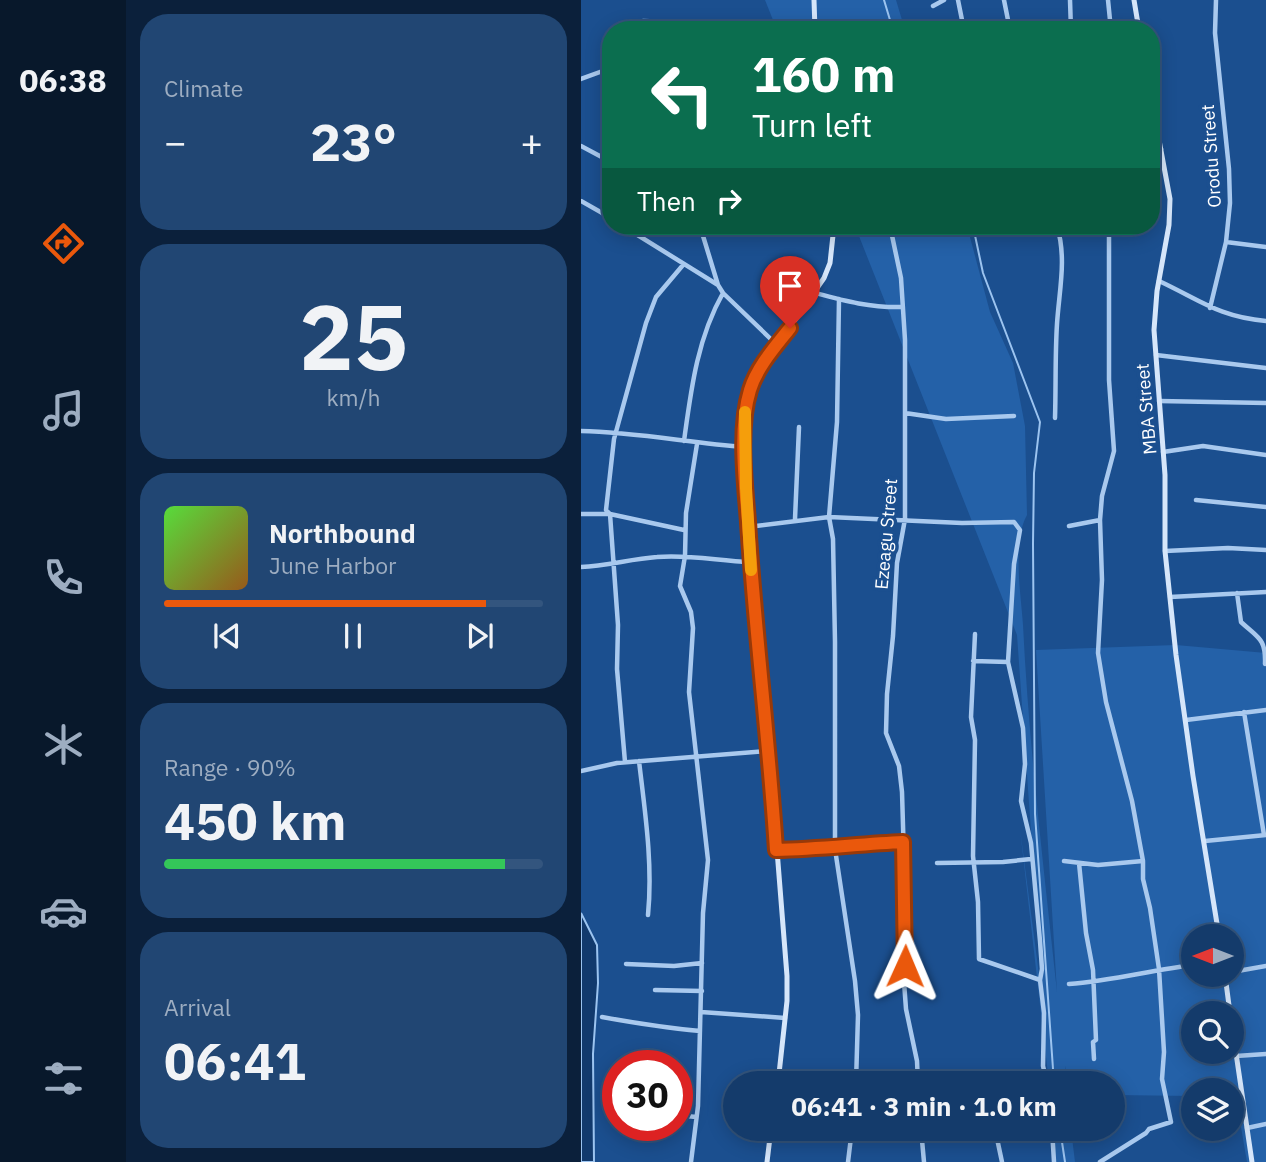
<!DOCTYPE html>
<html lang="en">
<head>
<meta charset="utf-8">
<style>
  body { margin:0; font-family:"IBM Plex Sans",sans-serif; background:#214673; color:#f1f3f6; height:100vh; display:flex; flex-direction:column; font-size:26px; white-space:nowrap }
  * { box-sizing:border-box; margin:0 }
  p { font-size:23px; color:#9dadc1 }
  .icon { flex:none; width:38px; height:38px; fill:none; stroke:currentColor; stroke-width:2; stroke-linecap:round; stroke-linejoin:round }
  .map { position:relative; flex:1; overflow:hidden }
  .panel { display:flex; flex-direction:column; gap:14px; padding:14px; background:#0b203b; width:455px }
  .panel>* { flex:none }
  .guide { position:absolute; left:21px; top:21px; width:558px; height:214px; border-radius:28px; box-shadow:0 4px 18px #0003,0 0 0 2px #33557e; background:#0b6e4f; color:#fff; overflow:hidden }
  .needle { width:46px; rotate:270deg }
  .tools { position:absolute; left:600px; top:924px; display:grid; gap:14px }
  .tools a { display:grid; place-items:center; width:63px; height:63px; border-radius:50%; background:#143b6b; box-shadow:0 4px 18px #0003,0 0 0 2px #33557e; font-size:35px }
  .speed { position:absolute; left:21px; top:1050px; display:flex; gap:14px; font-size:35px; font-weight:700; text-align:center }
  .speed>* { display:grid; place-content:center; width:91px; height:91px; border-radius:50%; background:#143b6b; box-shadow:0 4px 18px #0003,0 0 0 2px #33557e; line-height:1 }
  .speed .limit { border:10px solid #d22; background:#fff; color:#111 }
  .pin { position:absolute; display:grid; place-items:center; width:60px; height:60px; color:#fff; margin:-72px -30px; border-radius:50% 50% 50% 0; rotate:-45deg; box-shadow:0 0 7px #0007 }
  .pin .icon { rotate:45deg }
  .me { position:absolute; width:77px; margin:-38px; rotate:1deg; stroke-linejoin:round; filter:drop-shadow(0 0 5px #0008) }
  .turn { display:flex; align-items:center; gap:24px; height:147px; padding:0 35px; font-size:32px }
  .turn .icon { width:91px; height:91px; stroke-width:2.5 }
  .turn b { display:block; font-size:49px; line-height:60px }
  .then { display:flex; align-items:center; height:66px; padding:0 35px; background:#0003; gap:14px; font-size:26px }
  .big { font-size:52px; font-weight:700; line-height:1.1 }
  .panel .card { flex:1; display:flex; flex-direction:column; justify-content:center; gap:10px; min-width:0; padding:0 24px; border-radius:28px; background:#214673 }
  .panel .dial { align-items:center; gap:0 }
  .dial b { font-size:91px; line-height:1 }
  .song { display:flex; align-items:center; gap:21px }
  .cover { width:84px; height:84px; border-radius:10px; background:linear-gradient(135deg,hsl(110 70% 55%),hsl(30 70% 35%)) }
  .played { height:7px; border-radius:4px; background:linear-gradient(90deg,#ea580c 85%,#33557e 85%) }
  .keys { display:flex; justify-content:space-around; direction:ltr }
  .heat { display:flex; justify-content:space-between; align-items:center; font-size:38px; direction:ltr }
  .charge { height:10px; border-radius:5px; background:linear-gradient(90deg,#34c759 90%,#33557e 0) }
  .trip { position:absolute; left:142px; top:1071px; width:402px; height:70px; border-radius:35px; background:#143b6b; box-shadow:0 4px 18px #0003,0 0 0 2px #33557e; font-weight:700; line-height:70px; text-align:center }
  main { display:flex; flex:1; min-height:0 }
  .dock { display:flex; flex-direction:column; width:126px; justify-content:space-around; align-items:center; background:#08182b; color:#9dadc1 }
  .dock .icon { width:49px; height:49px }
  .dock .selected { color:#ea580c }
  .dock b { font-size:32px; color:#f1f3f6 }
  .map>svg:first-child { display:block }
</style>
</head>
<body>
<main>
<nav class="dock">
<b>06:38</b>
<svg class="icon selected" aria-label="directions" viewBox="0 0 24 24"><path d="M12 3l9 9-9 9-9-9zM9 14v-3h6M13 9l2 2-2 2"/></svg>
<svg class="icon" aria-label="music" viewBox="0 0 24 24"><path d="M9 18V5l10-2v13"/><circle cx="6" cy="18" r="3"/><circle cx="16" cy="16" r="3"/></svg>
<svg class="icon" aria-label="phone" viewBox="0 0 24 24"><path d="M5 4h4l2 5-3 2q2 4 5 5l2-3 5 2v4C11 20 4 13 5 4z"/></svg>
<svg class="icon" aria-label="climate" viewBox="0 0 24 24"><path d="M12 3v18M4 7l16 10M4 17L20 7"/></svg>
<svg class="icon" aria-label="car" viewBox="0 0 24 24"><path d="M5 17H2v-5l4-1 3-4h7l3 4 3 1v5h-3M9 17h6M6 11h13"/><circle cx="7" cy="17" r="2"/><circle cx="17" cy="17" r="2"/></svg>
<svg class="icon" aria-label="filters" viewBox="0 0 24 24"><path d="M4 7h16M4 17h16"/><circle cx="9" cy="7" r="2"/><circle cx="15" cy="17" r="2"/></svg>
</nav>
<section class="panel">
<div class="card"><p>Climate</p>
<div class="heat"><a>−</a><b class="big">23°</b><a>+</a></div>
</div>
<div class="card dial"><b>25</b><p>km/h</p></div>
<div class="card">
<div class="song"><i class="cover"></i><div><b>Northbound</b><p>June Harbor</p></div></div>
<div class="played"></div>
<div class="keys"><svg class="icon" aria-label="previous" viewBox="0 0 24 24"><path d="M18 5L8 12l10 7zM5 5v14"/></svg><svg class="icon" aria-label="pause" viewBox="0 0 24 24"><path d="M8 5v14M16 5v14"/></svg><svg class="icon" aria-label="next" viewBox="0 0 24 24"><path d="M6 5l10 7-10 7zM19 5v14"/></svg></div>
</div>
<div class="card"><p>Range · 90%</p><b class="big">450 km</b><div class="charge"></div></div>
<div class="card"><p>Arrival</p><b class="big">06:41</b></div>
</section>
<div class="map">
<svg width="685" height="1162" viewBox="0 0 685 1162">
  <rect width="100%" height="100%" fill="#1b4f8f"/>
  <path fill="#2461a8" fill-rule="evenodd" d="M184,0H315L324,30H196Z
    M274,226H386L409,312L432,363L444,426L446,515C431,542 440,594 442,625C448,748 463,870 476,992L455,650L595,645L685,653V1162H666L655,1098L651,1097V1090H612V1096L532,1095V1083H489L484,1066L486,1083H468L439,829L463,1013L436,635ZM612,936H651V975H612ZM612,1013H651V1052H612Z
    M471,1129H490L494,1162H474Z"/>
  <path fill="#123a6d" stroke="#9cc4f0" stroke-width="2" d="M0,913L16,945L17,983L12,1054L13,1162H0Z"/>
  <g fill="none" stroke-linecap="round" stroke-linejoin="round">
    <path stroke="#9cc4f0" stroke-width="2" d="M303,0L312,30
      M392,226L402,273L459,422L453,473L452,544L454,814L473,1083
      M479,1129L484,1162"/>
    <path stroke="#a9c9ee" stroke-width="4.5" d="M377,0L383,30
      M423,0L429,30
      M489,0L490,30
      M527,0L530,30
      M352,6L363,0
      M62,21L170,25
      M0,79L30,68
      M570,141L580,149
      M0,146L30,162
      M0,201L30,218
      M42,226L137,285L142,293L196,345
      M119,226L137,285
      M309,226L320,278L324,340V519L316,563L312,636L306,694L305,733L318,766L321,792L324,892L323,982L325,1009L336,1061L337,1083
      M645,242L685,247
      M578,281C619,300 638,317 685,321
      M234,293C264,301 290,308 322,307
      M258,299L256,422L248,517L252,539L254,642V849L274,981L277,1015L275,1083
      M629,308L645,242L649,203L648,169L634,33L635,0
      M575,355L685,368
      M578,401L685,403
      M324,413L365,419L433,416
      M474,418C475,387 474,355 476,324C478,291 486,259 476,226
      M0,431C55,432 109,443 164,447
      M103,441C110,390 116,339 142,293
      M582,452L622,446L685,455
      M615,500L685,507
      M0,514H29L103,530
      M214,519L218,427
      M488,526L519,520
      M167,527L248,517L381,523L433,522L439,530L433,564L427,662L442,728L444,764L440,801L450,843L459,941L461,969L459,980L463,1013L462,1066L466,1083
      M584,551L647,548L685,550
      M0,567C26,566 49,559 76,557C107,554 138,561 169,562
      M656,593L660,622C677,638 685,638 684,664
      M589,597L685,592
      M394,634L390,717L394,740L392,856L397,902L398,959L459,980
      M392,661L427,662
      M663,712L683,835
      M605,720L685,710
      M58,761C64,812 72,864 67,915
      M44,762L36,669L37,625L29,514L25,510L33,439L65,323L75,297L102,265
      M0,771L36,763L187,751
      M624,841L685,835
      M195,850C238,849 279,844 322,842
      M483,861L517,865L562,861
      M356,863L422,862L450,859
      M498,863L505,933L512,970L515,1040L512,1042L513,1059
      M45,964L93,966L121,963
      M651,972L685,966
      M488,984C530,981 571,970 612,965
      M74,990L121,991
      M120,1012L204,1018
      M21,1017C54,1023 86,1028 119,1031
      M655,1056L685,1054
      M24,1109L37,1110
      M96,1115L115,1117
      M666,1128L685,1124
      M340,1129L343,1162
      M414,1129L421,1162
      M471,1129L473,1162
      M110,1162L117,1106L122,913L127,860L108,692L112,628L110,612L99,586L104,556L105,513L116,444
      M267,1162L271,1129
      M519,1162L565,1133L568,1129L590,1122L581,1079L583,1052L578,969L569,908L562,879V861L551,801L525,702L517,653L521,580L519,520L521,496L533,451L528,380V226"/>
    <path stroke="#d6e6fa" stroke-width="5" d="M233,0L234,30
      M553,0L558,30
      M570,97L589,199L588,225L576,291L573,330L584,475V551L595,655L612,776L638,936
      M644,975L649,1013
      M651,1026L671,1162
      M197,1083L206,1001V976L191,787L169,562L165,488L163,423L169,391L175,376L243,278L249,263L253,226
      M186,1162L190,1129"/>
  </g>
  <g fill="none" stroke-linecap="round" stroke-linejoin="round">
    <g stroke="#983908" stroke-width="18">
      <path id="route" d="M209,328C194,347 176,367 169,390C157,429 164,482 167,522C174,632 188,741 195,850C238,849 279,844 322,842L324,966"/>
    </g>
    <use href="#route" stroke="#ea580c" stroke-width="12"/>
    <path stroke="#f59e0b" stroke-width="12" d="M164,412L165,488L170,570"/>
  </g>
  <g text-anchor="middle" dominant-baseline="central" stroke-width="7" stroke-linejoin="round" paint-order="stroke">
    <g font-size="18" fill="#fff" stroke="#1b4f8f">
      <text transform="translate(630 156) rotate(-94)">Orodu Street</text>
      <text transform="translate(565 409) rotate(-95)">MBA Street</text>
      <text transform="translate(305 534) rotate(-85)">Ezeagu Street</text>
    </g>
  </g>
</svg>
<div class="tools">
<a><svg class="needle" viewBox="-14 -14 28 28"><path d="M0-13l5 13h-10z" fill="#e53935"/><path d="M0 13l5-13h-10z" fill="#9dadc1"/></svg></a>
<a><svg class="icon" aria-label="search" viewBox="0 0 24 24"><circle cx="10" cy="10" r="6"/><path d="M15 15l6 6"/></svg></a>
<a><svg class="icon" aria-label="layers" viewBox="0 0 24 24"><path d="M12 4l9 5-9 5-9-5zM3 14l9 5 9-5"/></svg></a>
</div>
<div class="speed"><div class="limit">30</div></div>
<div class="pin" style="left:209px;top:328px;background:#d93025"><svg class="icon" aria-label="arrive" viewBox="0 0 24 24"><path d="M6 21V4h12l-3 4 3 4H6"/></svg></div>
<svg class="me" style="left:324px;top:966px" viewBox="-20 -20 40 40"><path d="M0-17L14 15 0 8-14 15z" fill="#ea580c" stroke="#fff" stroke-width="4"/></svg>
<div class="trip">06:41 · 3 min · 1.0 km</div>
<div class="guide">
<div class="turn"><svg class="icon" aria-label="left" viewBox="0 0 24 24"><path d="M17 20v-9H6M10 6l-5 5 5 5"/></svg><div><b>160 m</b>Turn left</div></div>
<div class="then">Then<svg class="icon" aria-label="right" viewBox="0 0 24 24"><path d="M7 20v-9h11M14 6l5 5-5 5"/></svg></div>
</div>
</div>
</main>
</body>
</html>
